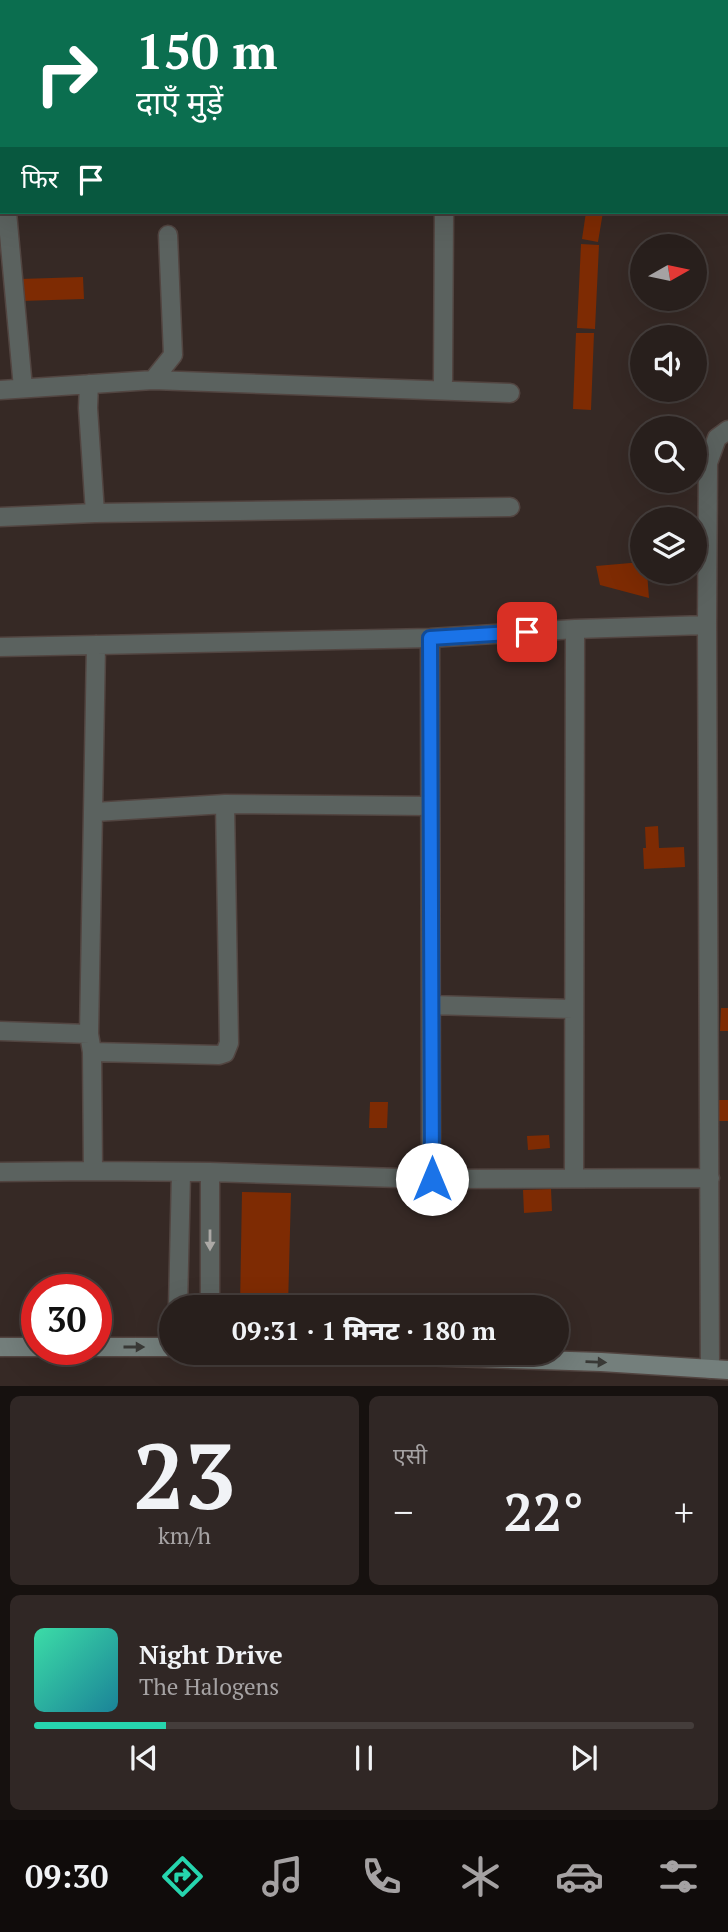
<!DOCTYPE html>
<html lang="hi">
<head>
<meta charset="utf-8">
<style>
  body { margin:0; font-family:"PT Serif","Noto Sans Devanagari",serif; background:#302725; color:#f1f3f6; height:100vh; display:flex; flex-direction:column; font-size:26px; white-space:nowrap }
  * { box-sizing:border-box; margin:0 }
  p { font-size:23px; color:#a5a2a3 }
  .icon { flex:none; width:38px; height:38px; fill:none; stroke:currentColor; stroke-width:2; stroke-linecap:round; stroke-linejoin:round }
  .map { position:relative; height:1386px; overflow:hidden }
  .drawer { display:flex; flex-direction:column; gap:10px; padding:10px; background:#16110f; flex:1 }
  .drawer>* { flex:none }
  .top-card { position:absolute; left:0px; top:0px; width:728px; height:214px; box-shadow:0 7px 28px #0002,0 0 0 2px #443d3b; background:#0b6e4f; color:#fff; overflow:hidden }
  .needle { width:46px; rotate:81deg }
  .buttons { position:absolute; left:630px; top:234px; display:grid; gap:14px }
  .buttons a { display:grid; place-items:center; width:77px; height:77px; border-radius:50%; background:#281f1c; box-shadow:0 7px 28px #0002,0 0 0 2px #443d3b; font-size:35px }
  .speed { position:absolute; left:21px; top:1274px; display:flex; gap:14px; font-size:35px; font-weight:700; text-align:center }
  .speed>* { display:grid; place-content:center; width:91px; height:91px; border-radius:50%; background:#281f1c; box-shadow:0 7px 28px #0002,0 0 0 2px #443d3b; line-height:1 }
  .speed .limit { border:10px solid #d22; background:#fff; color:#111 }
  .pin { position:absolute; display:grid; place-items:center; width:60px; height:60px; color:#fff; margin:-30px; border-radius:14px; box-shadow:0 4px 10px #0006 }
  .me { position:absolute; width:77px; margin:-38px; rotate:0deg; stroke-linejoin:round; filter:drop-shadow(0 0 5px #0008) }
  .turn { display:flex; align-items:center; gap:24px; height:147px; padding:0 21px; font-size:32px }
  .turn .icon { width:91px; height:91px; stroke-width:2.5 }
  .turn b { display:block; font-size:49px; line-height:60px }
  .then { display:flex; align-items:center; height:66px; padding:0 21px; background:#0003; gap:14px; font-size:26px }
  .big { font-size:52px; font-weight:800; line-height:1.1 }
  .drawer .tile { flex:1; display:flex; flex-direction:column; justify-content:center; gap:10px; min-width:0; padding:0 24px; border-radius:10px; background:#302725 }
  .drawer .dial { align-items:center; gap:0 }
  .dial b { font-size:91px; line-height:1 }
  .song { display:flex; align-items:center; gap:21px }
  .cover { width:84px; height:84px; border-radius:10px; background:linear-gradient(135deg,hsl(160 70% 55%),hsl(190 70% 35%)) }
  .played { height:7px; border-radius:4px; background:linear-gradient(90deg,#26d5ae 20%,#443d3b 20%) }
  .keys { display:flex; justify-content:space-around; direction:ltr }
  .heat { display:flex; justify-content:space-between; align-items:center; font-size:38px; direction:ltr }
  .drawer .tiles { flex:1; display:grid; gap:10px; grid-template-columns:1fr 1fr }
  .tile:last-child { grid-column:span 2 }
  .trip { position:absolute; left:159px; top:1295px; width:410px; height:70px; border-radius:35px; background:#281f1c; box-shadow:0 7px 28px #0002,0 0 0 2px #443d3b; font-weight:800; line-height:70px; text-align:center }
  .menu { display:flex; height:112px; justify-content:space-around; align-items:center; background:#100c0b; color:#a5a2a3 }
  .menu .icon { width:49px; height:49px }
  .menu .on { color:#26d5ae }
  .menu b { font-size:32px; color:#f1f3f6 }
  .map>svg:first-child { display:block }
</style>
</head>
<body>
<div class="map">
<svg width="728" height="1386" viewBox="0 0 728 1386">
  <rect width="100%" height="100%" fill="#362925"/>
  <path fill="#7e2b03" d="M586,212H603L598,242L582,239Z
    M581,244L599,245L595,329L577,328Z
    M83,277L84,299L21,301L20,279Z
    M576,333H594L591,410L573,409Z
    M642,562V572H647L649,598L600,585L596,566Z
    M658,826L659,848L684,847L685,867L644,869L643,848H646L645,827Z
    M721,1008H728V1031H720Z
    M719,1100H728V1121H719Z
    M370,1102H388L387,1128H369Z
    M549,1135L550,1148L528,1150L527,1136Z
    M551,1189L552,1211L524,1213L523,1190Z
    M242,1192L291,1193L288,1307H240Z"/>
  <g fill="none" stroke-linecap="round" stroke-linejoin="round">
    <g stroke="#524541" stroke-width="21">
      <path id="street" d="M155,0V2
        M445,2V0
        M0,19H2
        M0,189H2
        M7,212L23,388
        M153,380L510,393
        M443,381L444,212
        M89,384L88,408L95,513L510,507
        M0,390L153,380L173,355L168,235
        M0,517L95,513
        M430,638L431,1179
        M96,645L89,1034L92,1052L93,1171L210,1172L431,1179L710,1178
        M0,647L430,638L575,629L707,625
        M95,812L225,804L429,806
        M431,1005L573,1009
        M0,1031L89,1034
        M92,1052L219,1055L225,1053L229,1043L225,804
        M0,1172L93,1171
        M574,1177L575,629
        M178,1307L181,1173
        M210,1307V1172
        M710,1369L707,625L708,463L717,438L728,430"/>
    </g>
    <g stroke="#524541" stroke-width="21">
      <path id="secondary" d="M0,1347H37
        M96,1347H172
        M332,1353L601,1362L728,1370"/>
    </g>
    <use href="#street" stroke="#5b625f" stroke-width="18"/>
    <use href="#secondary" stroke="#747f7c" stroke-width="18"/>
  </g>
  <defs><path id="oneway-solid" d="M-6-.8H1V-3.2L6.5 0L1 3.2V.8H-6Z" transform="scale(1.75)"/></defs>
  <use fill="#aca9a6" href="#oneway-solid" transform="translate(210 1240) rotate(90)"/>
  <g fill="#393936">
    <use href="#oneway-solid" transform="translate(134 1347)"/>
    <use href="#oneway-solid" transform="translate(596 1362) rotate(2)"/>
  </g>
  <g fill="none" stroke-linecap="round" stroke-linejoin="round">
    <g stroke="#114b97" stroke-width="18">
      <path id="route" d="M432,1179L430,638L527,632"/>
    </g>
    <use href="#route" stroke="#1a73e8" stroke-width="12"/>
  </g>
</svg>
<div class="buttons">
<a><svg class="needle" viewBox="-14 -14 28 28"><path d="M0-13l5 13h-10z" fill="#e53935"/><path d="M0 13l5-13h-10z" fill="#a5a2a3"/></svg></a>
<a><svg class="icon" aria-label="sound" viewBox="0 0 24 24"><path d="M4 9h4l5-4v14l-5-4H4zM17 9q2 3 0 6"/></svg></a>
<a><svg class="icon" aria-label="search" viewBox="0 0 24 24"><circle cx="10" cy="10" r="6"/><path d="M15 15l6 6"/></svg></a>
<a><svg class="icon" aria-label="layers" viewBox="0 0 24 24"><path d="M12 4l9 5-9 5-9-5zM3 14l9 5 9-5"/></svg></a>
</div>
<div class="speed"><div class="limit">30</div></div>
<div class="pin" style="left:527px;top:632px;background:#d93025"><svg class="icon" aria-label="arrive" viewBox="0 0 24 24"><path d="M6 21V4h12l-3 4 3 4H6"/></svg></div>
<svg class="me" style="left:432px;top:1179px" viewBox="-20 -20 40 40"><circle r="19" fill="#fff"/><path d="M0-13L10 11 0 6-10 11z" fill="#1a73e8"/></svg>
<div class="trip">09:31 · 1 मिनट · 180 m</div>
<div class="top-card">
<div class="turn"><svg class="icon" aria-label="right" viewBox="0 0 24 24"><path d="M7 20v-9h11M14 6l5 5-5 5"/></svg><div><b>150 m</b>दाएँ मुड़ें</div></div>
<div class="then">फिर<svg class="icon" aria-label="arrive" viewBox="0 0 24 24"><path d="M6 21V4h12l-3 4 3 4H6"/></svg></div>
</div>
</div>
<section class="drawer">
<div class="tiles">
<div class="tile dial"><b>23</b><p>km/h</p></div>
<div class="tile"><p>एसी</p>
<div class="heat"><a>−</a><b class="big">22°</b><a>+</a></div>
</div>
<div class="tile">
<div class="song"><i class="cover"></i><div><b>Night Drive</b><p>The Halogens</p></div></div>
<div class="played"></div>
<div class="keys"><svg class="icon" aria-label="previous" viewBox="0 0 24 24"><path d="M18 5L8 12l10 7zM5 5v14"/></svg><svg class="icon" aria-label="pause" viewBox="0 0 24 24"><path d="M8 5v14M16 5v14"/></svg><svg class="icon" aria-label="next" viewBox="0 0 24 24"><path d="M6 5l10 7-10 7zM19 5v14"/></svg></div>
</div>
</div>
</section>
<nav class="menu">
<b>09:30</b>
<svg class="icon on" aria-label="directions" viewBox="0 0 24 24"><path d="M12 3l9 9-9 9-9-9zM9 14v-3h6M13 9l2 2-2 2"/></svg>
<svg class="icon" aria-label="music" viewBox="0 0 24 24"><path d="M9 18V5l10-2v13"/><circle cx="6" cy="18" r="3"/><circle cx="16" cy="16" r="3"/></svg>
<svg class="icon" aria-label="phone" viewBox="0 0 24 24"><path d="M5 4h4l2 5-3 2q2 4 5 5l2-3 5 2v4C11 20 4 13 5 4z"/></svg>
<svg class="icon" aria-label="climate" viewBox="0 0 24 24"><path d="M12 3v18M4 7l16 10M4 17L20 7"/></svg>
<svg class="icon" aria-label="car" viewBox="0 0 24 24"><path d="M5 17H2v-5l4-1 3-4h7l3 4 3 1v5h-3M9 17h6M6 11h13"/><circle cx="7" cy="17" r="2"/><circle cx="17" cy="17" r="2"/></svg>
<svg class="icon" aria-label="filters" viewBox="0 0 24 24"><path d="M4 7h16M4 17h16"/><circle cx="9" cy="7" r="2"/><circle cx="15" cy="17" r="2"/></svg>
</nav>
</body>
</html>
